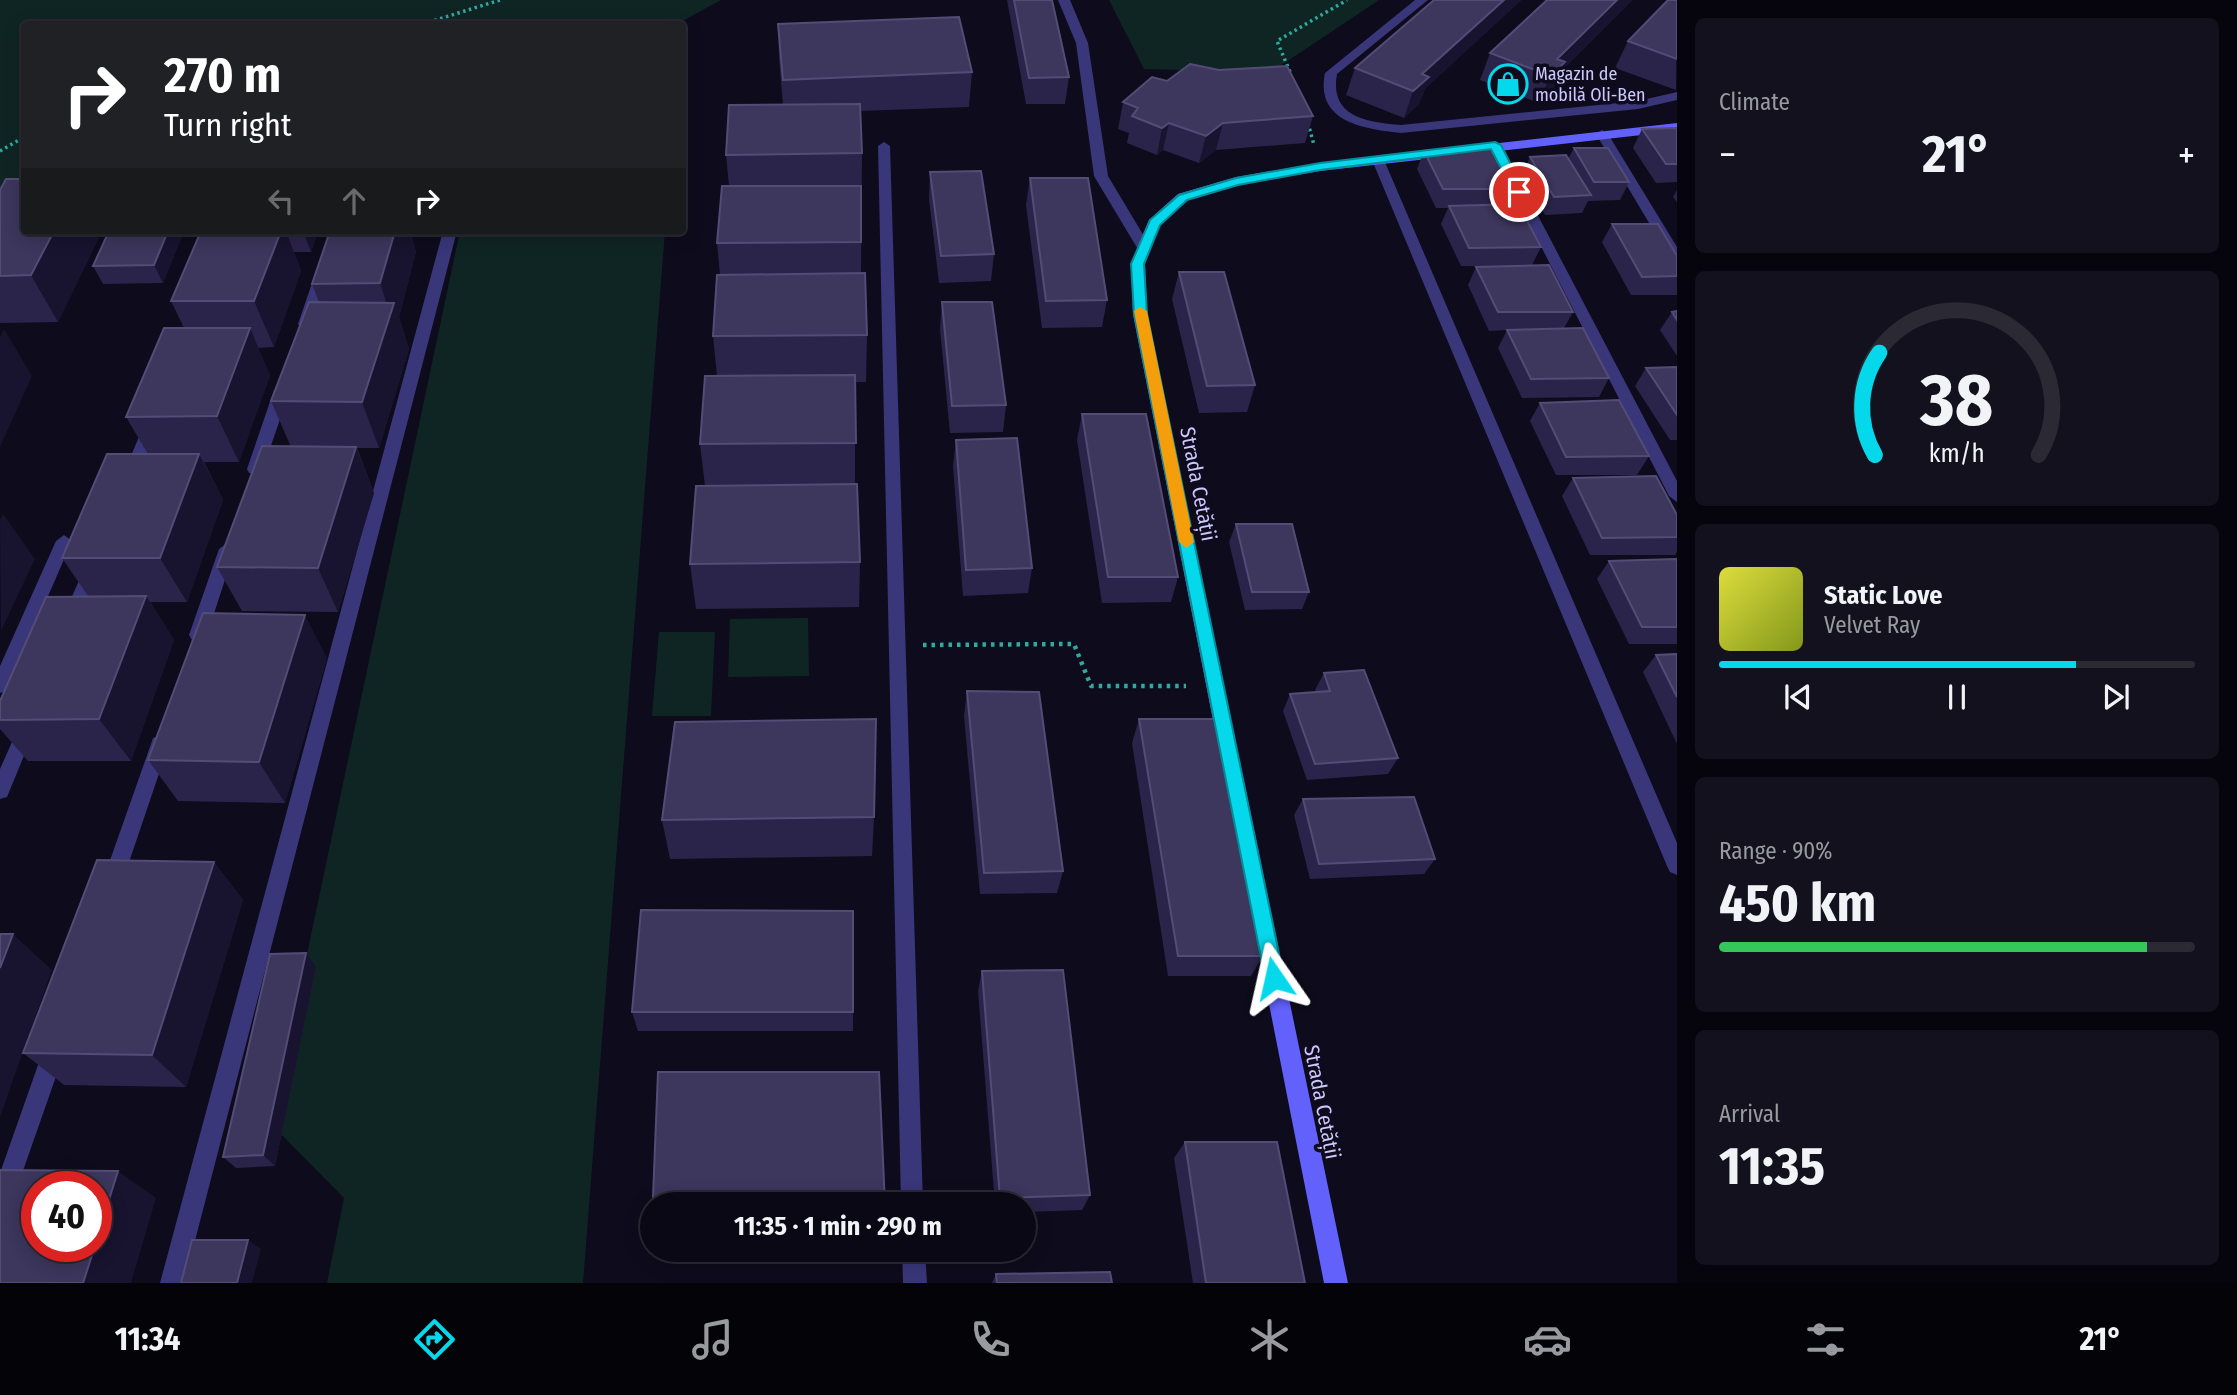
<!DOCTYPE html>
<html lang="en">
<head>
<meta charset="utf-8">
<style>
  body { margin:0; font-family:"Fira Sans Condensed",sans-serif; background:#13111e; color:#f1f3f6; height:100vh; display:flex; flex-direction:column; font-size:26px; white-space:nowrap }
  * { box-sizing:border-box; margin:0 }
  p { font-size:23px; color:#999aa0 }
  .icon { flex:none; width:38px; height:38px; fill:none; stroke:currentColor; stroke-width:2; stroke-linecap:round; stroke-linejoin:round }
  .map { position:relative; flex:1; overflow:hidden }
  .sheet { display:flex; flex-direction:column; gap:18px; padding:18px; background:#06040c; width:560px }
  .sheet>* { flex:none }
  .top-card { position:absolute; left:21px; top:21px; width:665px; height:214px; border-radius:7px; box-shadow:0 4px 18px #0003,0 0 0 2px #2a2934; background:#202124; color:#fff; overflow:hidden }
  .speed { position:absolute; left:21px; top:1171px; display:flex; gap:14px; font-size:35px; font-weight:700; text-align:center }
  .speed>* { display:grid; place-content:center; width:91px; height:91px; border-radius:50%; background:#0a0815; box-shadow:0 4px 18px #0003,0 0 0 2px #2a2934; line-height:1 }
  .speed .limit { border:10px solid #d22; background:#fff; color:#111 }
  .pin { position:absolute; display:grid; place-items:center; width:60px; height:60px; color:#fff; margin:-30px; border:4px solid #fff; border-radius:50%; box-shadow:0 2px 7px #0007 }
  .me { position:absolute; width:77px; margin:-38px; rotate:349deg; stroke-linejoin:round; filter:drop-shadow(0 0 5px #0008) }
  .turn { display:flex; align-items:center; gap:24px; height:147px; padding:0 28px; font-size:32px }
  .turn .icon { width:91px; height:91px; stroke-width:2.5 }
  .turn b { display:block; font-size:49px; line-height:60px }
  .lanes { display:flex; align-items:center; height:66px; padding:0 28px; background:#0003; justify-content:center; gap:35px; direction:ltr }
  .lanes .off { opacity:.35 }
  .big { font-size:52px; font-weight:700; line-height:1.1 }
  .sheet .tile { flex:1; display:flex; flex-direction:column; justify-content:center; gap:10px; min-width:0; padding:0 24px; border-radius:10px; background:#13111e }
  .sheet .dial { align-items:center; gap:0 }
  .dial svg { height:182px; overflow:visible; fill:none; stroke:#2a2934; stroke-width:7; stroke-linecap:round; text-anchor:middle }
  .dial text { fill:#f1f3f6; stroke:none }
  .song { display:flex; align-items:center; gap:21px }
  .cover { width:84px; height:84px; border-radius:10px; background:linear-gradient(135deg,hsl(60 70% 55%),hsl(70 70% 35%)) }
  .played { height:7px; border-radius:4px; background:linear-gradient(90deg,#06d8eb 75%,#2a2934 75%) }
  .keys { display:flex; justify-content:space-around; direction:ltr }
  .heat { display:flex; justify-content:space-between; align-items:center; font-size:38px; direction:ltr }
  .charge { height:10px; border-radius:5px; background:linear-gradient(90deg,#34c759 90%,#2a2934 0) }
  .trip { position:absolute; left:640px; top:1192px; width:396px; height:70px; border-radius:35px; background:#0a0815; box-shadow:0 4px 18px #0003,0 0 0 2px #2a2934; font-weight:700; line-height:70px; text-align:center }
  .menu { display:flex; height:112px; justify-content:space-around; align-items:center; background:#040308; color:#999aa0 }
  .menu .icon { width:49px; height:49px }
  .menu .active { color:#06d8eb }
  .menu b { font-size:32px; color:#f1f3f6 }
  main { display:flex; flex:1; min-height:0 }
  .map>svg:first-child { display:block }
</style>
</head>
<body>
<main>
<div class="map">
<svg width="1677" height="1283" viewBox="0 0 1677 1283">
  <rect width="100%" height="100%" fill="#0e0b1c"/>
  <path fill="#0f2524" d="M0,0H721L677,24H24V203L0,213Z
    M1109,0H1379L1271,72L1144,69Z
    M460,231H665L583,1283H327L344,1198L271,1124Z
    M808,618L809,676L728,677L730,619Z
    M659,632H715L711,716H652Z"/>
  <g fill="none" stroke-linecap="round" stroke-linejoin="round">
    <path stroke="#2faaa0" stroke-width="3.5" stroke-dasharray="2.5 3.5" stroke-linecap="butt" d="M423,24L500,0
      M1290,72L1277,41L1347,0
      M1308,123L1314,145
      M0,151L24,137"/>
    <path stroke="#2faaa0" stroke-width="4.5" stroke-dasharray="3.5 5" stroke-linecap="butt" d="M923,645L1074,644L1091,686H1186"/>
    <path fill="#39377a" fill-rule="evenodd" d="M1058,0H1070L1088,43L1108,176L1151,248L1149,251H1139L1094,176L1076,43Z
      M1415,0H1428L1337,74C1329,117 1367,122 1401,125L1638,101L1677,92V100L1638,109L1401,133C1363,129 1315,122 1325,73Z
      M1602,130L1608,134L1677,247V262L1670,258L1596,134Z
      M1495,141L1501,145L1677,481V502L1669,496L1489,145Z
      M884,142L890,146L923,1204H901L878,146Z
      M1378,156L1384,160L1677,843V875L1670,872L1667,866L1372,160Z
      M330,231H344L312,324L305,329L300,327L298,324Z
      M443,231H457L184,1283H160Z
      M282,385L290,390L263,469L261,473H249L247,469L274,390Z
      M152,420L160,425L138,477L130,483L124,481L122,477L144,425Z
      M64,535L72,541L9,686L6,691L0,693V666L56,541Z
      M227,543L235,549L207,635L204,640H192L189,635L219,549Z
      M93,561L99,562L101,567L80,619L77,624H65L62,619L85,567L87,562Z
      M26,721L32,724L35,729L7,797L0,799V769L20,724Z
      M160,736L167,738L169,744L122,883L119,889L112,892L105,889L102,883L151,744L153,738Z
      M55,1038L63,1041L66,1048L11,1205L8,1213L0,1216V1173L44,1048L47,1041Z
      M902,1250H925L927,1283H903Z"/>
    <path fill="#6261fb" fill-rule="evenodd" d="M1677,123V131L1320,171L1238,185L1188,200L1160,225L1145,264L1147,314L1348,1283H1324L1133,314L1131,264L1149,220L1178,194L1236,177L1320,163Z"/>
  </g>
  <path fill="#2b244a" d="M1007,0H1052L1069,77L1065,104H1026Z
    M1547,0H1632L1562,70L1553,89L1539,103L1480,80L1490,53Z
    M1677,0L1676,90L1615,68L1628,41Z
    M778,24L972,72L969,107L860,111L862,153L861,273L867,335L866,382H855V484L860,562L859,607L696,609L690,564L705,486L700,444L717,376L713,336L720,275L717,243L729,186L726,155L783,105L779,58Z
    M1355,68L1425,89L1419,104L1404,118L1346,95Z
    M1123,102L1313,116L1305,143L1216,150L1199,163L1163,150L1157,155L1127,143L1129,133L1118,129Z
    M1677,128V182L1656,183L1633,148L1642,129Z
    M1574,148L1629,182L1620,200L1588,201L1582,213L1545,215L1522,176L1530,157L1568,159Z
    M1424,151L1512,189L1505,205L1541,247L1532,265L1573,312L1564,328L1609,378L1599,397L1522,398L1498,348L1507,330L1489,331L1468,285L1476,267L1508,266H1461L1441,224L1448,208H1436L1417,169Z
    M930,172L994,254L991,281L939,283L929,199Z
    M1030,178L1107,300L1102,327L1042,328L1026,205Z
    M0,190L24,231H102L58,322L0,323Z
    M1677,190V202L1673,197Z
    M1612,224L1677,256V295H1631L1602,242Z
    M184,231L163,283L103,284L93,266Z
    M201,231H318L311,252H294L301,271L274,347L258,348L270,375L239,462H204L223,500L187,602H150L174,640L131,761H28L0,729V701L88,596L62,558L148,454L126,417L184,328L171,301Z
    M330,231H410L416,252L399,317L409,349L379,448H357L374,493L338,612L242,611L217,567L291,447L271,401L319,302L312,284Z
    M1179,272L1255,385L1247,412L1199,413L1172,299Z
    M942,302L1006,405L1003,432L950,433L940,329Z
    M1677,311V356L1660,330L1672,312Z
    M1677,367V440H1670L1635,386L1646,368Z
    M1540,403L1649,456L1637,475H1556L1530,421Z
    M1082,414L1178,577L1171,602L1102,603L1077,440Z
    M956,440L1032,568L1028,593L963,596L953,466Z
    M1573,478L1677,515V552L1675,555H1590L1562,496Z
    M1236,524L1309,592L1302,609L1245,610L1229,542Z
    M1677,559V644H1629L1597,579L1609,561Z
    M1677,654V744L1643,672L1656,655Z
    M327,658L285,803L178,801L148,760Z
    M1324,673L1398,758L1388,774L1307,780L1283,711L1290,694L1316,692L1315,690Z
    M967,691L1063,871L1057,893L980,894L964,716Z
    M1139,719L1263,956L1251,976H1168L1132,743Z
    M1303,799L1435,859L1424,874L1310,879L1294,815Z
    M874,817L872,856L670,859L662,820Z
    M214,862L243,900L186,1087L64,1085L23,1053Z
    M316,967L275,1166L236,1168L223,1157Z
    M982,971L1090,1195L1082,1210L1024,1212V1204H995L978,991Z
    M632,1012H853V1031H638Z
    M1185,1142L1305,1283H1193L1174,1158Z
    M996,1274L1112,1283H992Z"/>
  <path fill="#18132f" d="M1504,0H1522L1425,89L1419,104L1404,118L1413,91L1422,74Z
    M1617,0H1632L1562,70L1553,89L1539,103L1557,59Z
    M1169,123L1163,150L1157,155L1162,128Z
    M1223,123L1216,150L1199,163L1206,136Z
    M54,231H102L58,322L31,275Z
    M168,231H184L163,283L154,265Z
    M281,231H286L301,271L274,347L254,301Z
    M303,231H318L311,252Z
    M395,231H410L416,252L399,317L409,349L379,448L362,402L390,314L380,283Z
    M250,328L270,375L239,462L217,416Z
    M4,329L32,376L0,447V337Z
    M356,447L374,493L338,612L318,568Z
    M199,454L223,500L187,602L160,558Z
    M3,514L35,559L1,631L0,520Z
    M146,596L174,640L131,761L99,719Z
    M305,615L327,658L285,803L259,762Z
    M214,862L243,900L186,1087L152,1055Z
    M13,934L52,970L0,1117V968Z
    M306,953L316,967L275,1166L263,1155Z
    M118,1171L156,1198L131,1283H83L95,1246H96V1241Z
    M248,1240L261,1249L252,1283H237Z"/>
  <path fill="#3d365d" stroke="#534c76" stroke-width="2" d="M1014,0H1052L1069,77L1029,78Z
    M1434,0H1504L1422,74L1429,77L1413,91L1355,68Z
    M1547,0H1617L1557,59L1565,62L1551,76L1490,53Z
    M1668,0H1677V59L1628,41Z
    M959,17L972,72L783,80L778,24Z
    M1190,64L1219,70L1287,66L1313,116L1223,123L1206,136L1169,123L1162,128L1132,116L1138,108L1123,102L1152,77L1167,81Z
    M860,104L862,153L726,155L729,105Z
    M1677,128V164H1666L1642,129Z
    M1574,148H1608L1629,182H1594Z
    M1491,149L1512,189H1443L1424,151Z
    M1566,155L1591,195L1554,197L1530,157Z
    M981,171L994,254L941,256L930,172Z
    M1030,178H1088L1107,300L1046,301Z
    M6,179H24V231H54L31,275L0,276V190Z
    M722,186H861V242L717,243Z
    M1518,204L1541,247L1469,248L1449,206Z
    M1612,224H1658L1677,256V276L1642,277Z
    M109,231H168L154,265L93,266Z
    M201,231H281L254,301H171Z
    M330,231H395L380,283L312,284Z
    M1549,265L1573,312H1498L1476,267Z
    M1179,272H1224L1255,385L1207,386Z
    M865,273L867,335L713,336L717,275Z
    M309,302L394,303L362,402L271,401Z
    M942,302H992L1006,405L952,406Z
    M1677,311V320L1672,312Z
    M164,328H250L217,416L126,417Z
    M1583,328L1609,378L1531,379L1507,330Z
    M1677,367V415L1646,368Z
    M855,375L856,443L700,444L705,376Z
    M1619,400L1649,456L1566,457L1540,403Z
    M1082,414H1146L1178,577H1108Z
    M1017,438L1032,568L966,570L956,440Z
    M262,446L356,447L318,568L217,567Z
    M107,454H199L160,558H62Z
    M1656,476L1677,515V537L1602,538L1573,478Z
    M857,484L860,562L690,564L696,486Z
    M1236,524H1292L1309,592H1252Z
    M1677,559V627H1642L1609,561Z
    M146,596L99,719L0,720V701L46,597Z
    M203,613L305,615L259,762L148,760Z
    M1677,654V697L1656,655Z
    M1364,670L1398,758L1315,764L1290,694L1330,691L1324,673Z
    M967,691L1039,692L1063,871L984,873Z
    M876,719L874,817L662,820L675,722Z
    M1139,719H1215L1263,956H1178Z
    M1414,797L1435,859L1319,864L1303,799Z
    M97,860L214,862L152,1055L23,1053Z
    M641,910L853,911V1012H632Z
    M0,934H13L0,968Z
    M306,953L263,1155L223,1157L270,954Z
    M1063,970L1090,1195L1000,1198L982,971Z
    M658,1072H879L885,1204H653L652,1222Z
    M1185,1142H1277L1305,1283H1206Z
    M0,1170L118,1171L96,1241V1186H37V1246H95L83,1283H0Z
    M192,1240H248L237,1283H181Z
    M1110,1272L1112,1283H997L996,1274Z"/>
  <path fill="#06d8eb" stroke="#048c99" stroke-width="2" d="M1495,142L1501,145L1525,192L1524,195H1515L1491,149L1320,170L1238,185L1187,200L1160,225L1144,264L1147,314L1284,978L1281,985L1274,987L1268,985L1265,978L1134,314L1131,264L1150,220L1179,195L1236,178L1320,163Z"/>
  <path fill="#f59e0b" d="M1140,307L1147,311L1194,542L1186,548L1179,542L1134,311Z"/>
  <defs>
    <g id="shop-ring" transform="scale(2.0125)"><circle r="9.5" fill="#0e0b1c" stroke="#06d8eb" stroke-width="1.5"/><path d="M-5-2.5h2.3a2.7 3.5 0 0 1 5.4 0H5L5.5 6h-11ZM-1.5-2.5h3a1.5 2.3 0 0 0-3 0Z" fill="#06d8eb"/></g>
  </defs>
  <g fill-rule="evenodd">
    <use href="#shop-ring" x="1508" y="84"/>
  </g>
  <g text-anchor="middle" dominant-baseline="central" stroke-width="7" stroke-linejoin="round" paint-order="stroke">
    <g font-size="18" fill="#cdc7fe" stroke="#0e0b1c" text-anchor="start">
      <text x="1535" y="74">Magazin de<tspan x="1535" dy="21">mobilă Oli-Ben</tspan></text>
    </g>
    <g font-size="21" fill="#cdc7fe" stroke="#0e0b1c">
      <text transform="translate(1198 484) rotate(79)">Strada Cetății</text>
      <text transform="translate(1322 1102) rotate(79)">Strada Cetății</text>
    </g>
  </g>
</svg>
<div class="speed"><div class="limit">40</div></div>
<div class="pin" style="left:1519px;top:192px;background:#d93025"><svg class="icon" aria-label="arrive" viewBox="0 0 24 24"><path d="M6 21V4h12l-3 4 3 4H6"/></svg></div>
<svg class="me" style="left:1274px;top:978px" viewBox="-20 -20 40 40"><path d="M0-17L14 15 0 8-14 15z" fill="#06d8eb" stroke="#fff" stroke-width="4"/></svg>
<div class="trip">11:35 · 1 min · 290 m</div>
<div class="top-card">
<div class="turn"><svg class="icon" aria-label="right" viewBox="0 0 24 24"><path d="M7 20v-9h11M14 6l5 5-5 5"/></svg><div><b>270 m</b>Turn right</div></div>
<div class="lanes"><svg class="icon off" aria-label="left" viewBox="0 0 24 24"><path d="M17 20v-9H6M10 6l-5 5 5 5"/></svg><svg class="icon off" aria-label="ahead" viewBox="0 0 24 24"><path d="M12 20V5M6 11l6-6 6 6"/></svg><svg class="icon" aria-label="right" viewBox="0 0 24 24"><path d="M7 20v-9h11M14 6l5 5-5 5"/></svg></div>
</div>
</div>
<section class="sheet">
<div class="tile"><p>Climate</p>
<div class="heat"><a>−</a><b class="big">21°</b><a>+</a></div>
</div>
<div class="tile dial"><svg viewBox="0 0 100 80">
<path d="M14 69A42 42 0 1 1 86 69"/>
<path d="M14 69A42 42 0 0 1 16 24" stroke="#06d8eb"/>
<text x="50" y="56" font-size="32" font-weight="700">38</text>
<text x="50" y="72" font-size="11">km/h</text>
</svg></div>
<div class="tile">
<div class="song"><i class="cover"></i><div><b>Static Love</b><p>Velvet Ray</p></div></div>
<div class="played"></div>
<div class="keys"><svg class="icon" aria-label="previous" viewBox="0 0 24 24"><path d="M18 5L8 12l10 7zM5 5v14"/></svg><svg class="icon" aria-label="pause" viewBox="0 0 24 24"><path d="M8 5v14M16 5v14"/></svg><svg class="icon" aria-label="next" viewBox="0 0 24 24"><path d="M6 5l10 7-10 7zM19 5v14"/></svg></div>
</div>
<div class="tile"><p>Range · 90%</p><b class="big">450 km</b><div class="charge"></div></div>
<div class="tile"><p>Arrival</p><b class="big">11:35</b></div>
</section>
</main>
<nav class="menu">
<b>11:34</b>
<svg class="icon active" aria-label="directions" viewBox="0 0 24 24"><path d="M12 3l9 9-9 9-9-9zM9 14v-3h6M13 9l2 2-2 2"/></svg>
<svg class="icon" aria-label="music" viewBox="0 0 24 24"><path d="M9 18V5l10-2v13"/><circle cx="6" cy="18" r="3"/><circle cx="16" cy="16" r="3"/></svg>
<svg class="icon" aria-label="phone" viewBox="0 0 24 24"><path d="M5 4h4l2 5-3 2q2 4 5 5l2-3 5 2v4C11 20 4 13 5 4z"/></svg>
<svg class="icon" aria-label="climate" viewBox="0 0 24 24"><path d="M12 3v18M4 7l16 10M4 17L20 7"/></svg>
<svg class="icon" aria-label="car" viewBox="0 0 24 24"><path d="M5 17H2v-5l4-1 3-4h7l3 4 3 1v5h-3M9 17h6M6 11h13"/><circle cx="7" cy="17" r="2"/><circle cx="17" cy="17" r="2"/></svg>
<svg class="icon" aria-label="filters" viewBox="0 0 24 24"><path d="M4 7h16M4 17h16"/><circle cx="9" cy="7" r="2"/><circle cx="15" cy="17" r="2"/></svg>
<b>21°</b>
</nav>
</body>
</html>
